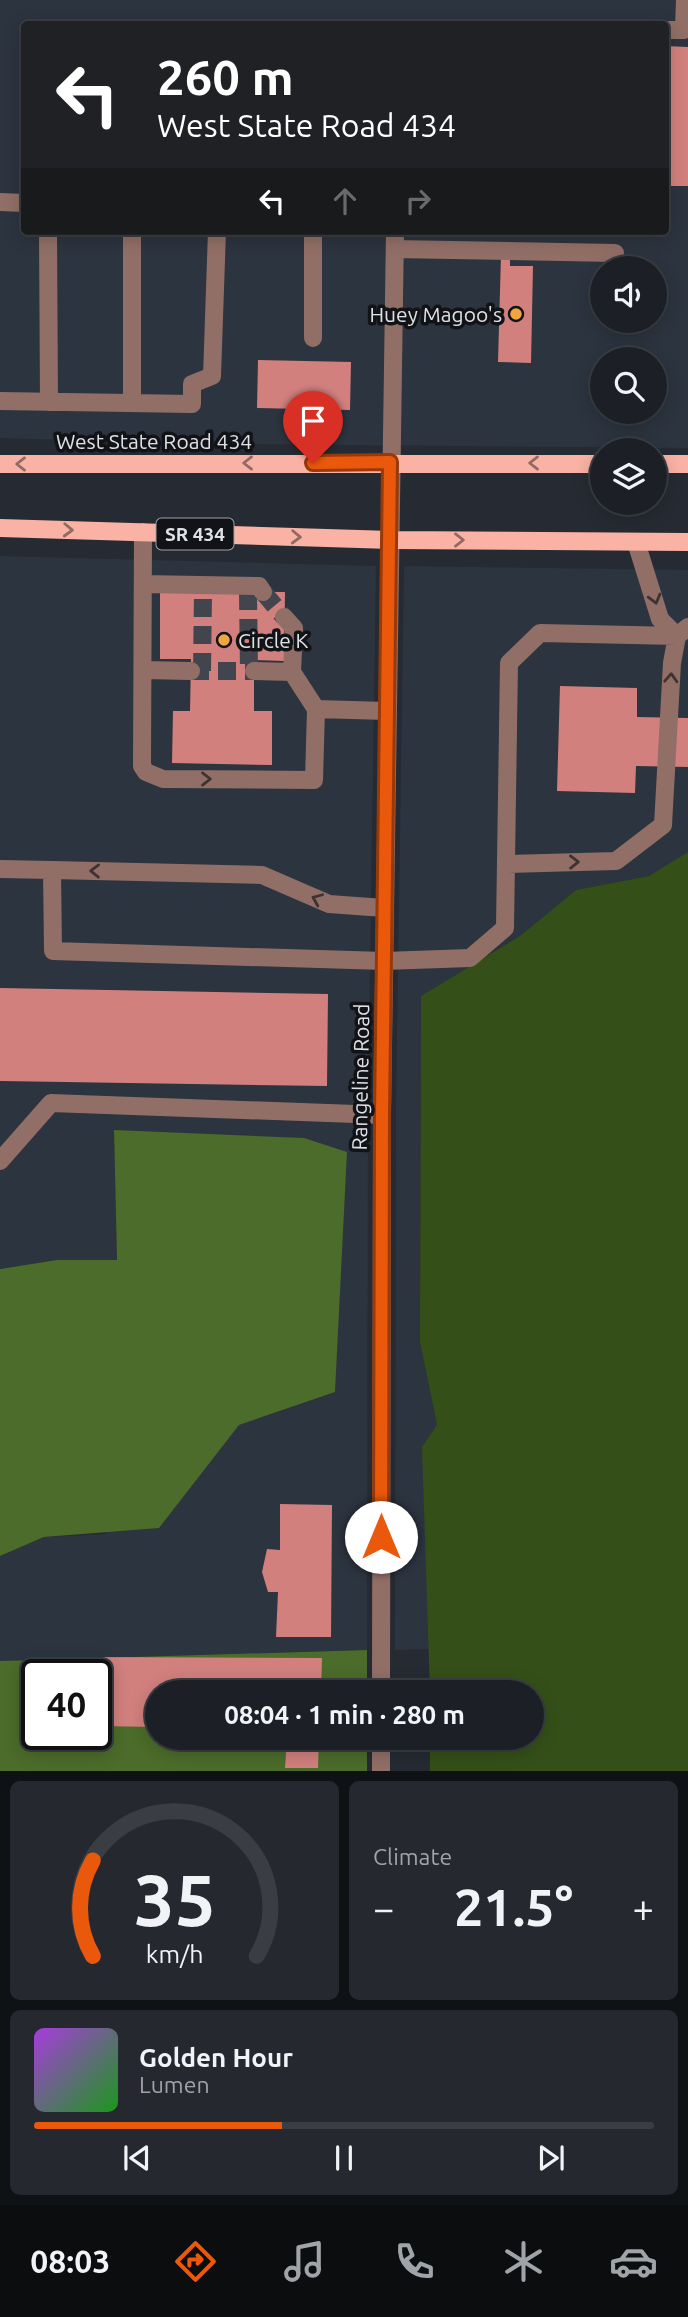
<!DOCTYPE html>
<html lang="en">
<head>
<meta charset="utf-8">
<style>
  body { margin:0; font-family:Ubuntu,sans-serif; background:#25282e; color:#f1f3f6; height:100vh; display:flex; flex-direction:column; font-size:26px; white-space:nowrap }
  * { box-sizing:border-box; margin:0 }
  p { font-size:23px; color:#a0a3a7 }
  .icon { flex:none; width:38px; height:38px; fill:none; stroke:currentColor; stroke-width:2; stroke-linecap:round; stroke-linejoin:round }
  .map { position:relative; height:1771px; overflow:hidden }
  .drawer { display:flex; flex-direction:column; gap:10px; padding:10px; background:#0f1215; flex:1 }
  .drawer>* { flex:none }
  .guide { position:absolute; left:21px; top:21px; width:648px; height:214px; border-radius:7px; box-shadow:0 4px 18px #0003,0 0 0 2px #3a3e43; background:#202124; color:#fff; overflow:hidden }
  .fabs { position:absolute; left:590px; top:256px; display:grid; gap:14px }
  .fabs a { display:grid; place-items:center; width:77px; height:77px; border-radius:50%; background:#1c2026; box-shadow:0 4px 18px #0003,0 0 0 2px #3a3e43; font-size:35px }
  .speed { position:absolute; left:21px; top:1659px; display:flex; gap:14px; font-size:35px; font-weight:700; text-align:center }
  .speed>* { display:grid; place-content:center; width:91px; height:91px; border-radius:50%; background:#1c2026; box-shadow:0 4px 18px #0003,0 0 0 2px #3a3e43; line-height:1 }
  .speed .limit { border:4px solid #111; border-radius:10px; background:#fff; color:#111 }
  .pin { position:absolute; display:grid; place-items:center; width:60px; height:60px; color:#fff; margin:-72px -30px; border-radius:50% 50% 50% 0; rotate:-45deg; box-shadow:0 0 7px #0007 }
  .pin .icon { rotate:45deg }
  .me { position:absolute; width:77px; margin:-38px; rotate:0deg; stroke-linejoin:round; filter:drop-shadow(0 0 5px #0008) }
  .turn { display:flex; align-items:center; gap:24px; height:147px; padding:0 21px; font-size:32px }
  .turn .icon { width:91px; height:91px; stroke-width:2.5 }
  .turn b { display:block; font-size:49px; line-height:60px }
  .lanes { display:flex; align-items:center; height:66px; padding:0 21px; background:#0003; justify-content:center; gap:35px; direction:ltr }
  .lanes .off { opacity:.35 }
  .big { font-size:52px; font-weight:700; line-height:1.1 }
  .drawer .widget { flex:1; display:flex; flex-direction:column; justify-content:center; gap:10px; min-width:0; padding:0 24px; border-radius:10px; background:#25282e }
  .drawer .dial { align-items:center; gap:0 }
  .dial svg { height:182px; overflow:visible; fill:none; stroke:#3a3e43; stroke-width:7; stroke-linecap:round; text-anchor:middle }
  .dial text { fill:#f1f3f6; stroke:none }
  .song { display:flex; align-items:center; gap:21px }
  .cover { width:84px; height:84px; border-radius:10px; background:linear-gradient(135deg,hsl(280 70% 55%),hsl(120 70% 35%)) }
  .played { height:7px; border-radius:4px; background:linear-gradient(90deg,#ea580c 40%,#3a3e43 40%) }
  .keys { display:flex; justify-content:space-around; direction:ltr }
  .heat { display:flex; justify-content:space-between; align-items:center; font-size:38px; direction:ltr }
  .drawer .tiles { flex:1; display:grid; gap:10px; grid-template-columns:1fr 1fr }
  .widget:last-child { grid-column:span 2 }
  .trip { position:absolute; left:145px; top:1680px; width:399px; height:70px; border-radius:35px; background:#1c2026; box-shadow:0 4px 18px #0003,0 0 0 2px #3a3e43; font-weight:700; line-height:70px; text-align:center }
  .menu { display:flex; height:112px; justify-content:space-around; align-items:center; background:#0b0d0f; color:#a0a3a7 }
  .menu .icon { width:49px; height:49px }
  .menu .selected { color:#ea580c }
  .menu b { font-size:32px; color:#f1f3f6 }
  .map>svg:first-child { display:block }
</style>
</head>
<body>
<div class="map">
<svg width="688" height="1771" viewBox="0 0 688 1771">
  <rect width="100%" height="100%" fill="#262a32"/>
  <path fill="#2c343f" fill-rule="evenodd" d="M0,0H688V448L226,444L0,438ZM24,24H665V231H24ZM602,268H654V320H602ZM602,359H654V411H602Z
    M0,556L376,566L368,1103L367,1650L0,1661V1556L44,1537L105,1534L210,1460L239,1425L335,1392L114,1131L117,1260H57L0,1269Z
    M404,566L688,570V852L649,876L576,890L520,936L421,996L420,1342L437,1426L430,1649L395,1650L396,1103Z"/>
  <path fill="#345018" d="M688,852V1771H430V1738H532V1692H430L422,1447L437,1425L420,1342L421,996L520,936L576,890L649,876Z"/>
  <path fill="#4b6c2a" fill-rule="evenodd" d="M114,1130L304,1138L347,1152L335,1392L239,1425L159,1528L44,1537L0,1556V1269L57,1260H117Z
    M367,1650V1692H158V1738H367V1771H0V1661ZM37,1675H96V1734H37Z"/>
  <path fill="#d1807d" d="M665,46L688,47V186H665Z
    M501,255L510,256V266H533L531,363L498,362Z
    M258,360L351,362L350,410L257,408Z
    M160,591L285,592L284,661L254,660V711H272V765L172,763L173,711H190L191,659H160Z
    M560,686L637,688V717L688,718V767L636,766L635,793L557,791Z
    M0,988L328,994L327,1086L0,1081Z
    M280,1504L332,1505L331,1637H276L278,1592H268L262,1572L267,1549L280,1550Z
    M91,1657L322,1658L321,1692H158V1727L96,1726V1675H91Z
    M287,1738H319L318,1768H285Z"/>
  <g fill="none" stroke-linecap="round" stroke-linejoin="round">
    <path stroke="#42454d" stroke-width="18" stroke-dasharray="18 9" stroke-linecap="butt" d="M248,592L249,671
      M263,592L284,617
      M191,671H254
      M202,671L203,592"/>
    <path stroke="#916f67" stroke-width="18" d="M665,30H684L685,0
      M0,202L24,203
      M48,231L49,402
      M132,231V403
      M395,249L615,253
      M313,338V231
      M0,401L192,404V384L212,376L217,231
      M143,532L142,766L146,772L163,779L314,780L316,709L387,711
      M636,542L660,619L677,636L688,627
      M143,584L259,586L263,592
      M143,670L191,671
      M254,671L292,672L294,628L284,617
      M292,672L316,709
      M0,869L52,870L53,951L384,961L470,958L505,928L509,663L540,633L677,636L672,663L663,825L616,861L506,864
      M52,870L262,875L329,904L384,908
      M0,1161L51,1103L382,1115
      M381,1692L382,1115L395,231
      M381,1771V1738"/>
    <path stroke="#f9b2a4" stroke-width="18" d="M0,464H602
      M654,464H688
      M0,528L391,540L688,542"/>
  </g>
  <defs><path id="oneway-chevron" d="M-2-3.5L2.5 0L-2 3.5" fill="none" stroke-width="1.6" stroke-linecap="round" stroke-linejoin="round" transform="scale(1.75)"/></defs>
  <g stroke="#916a64">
    <use href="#oneway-chevron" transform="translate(248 463) rotate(180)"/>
    <use href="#oneway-chevron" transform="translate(534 463) rotate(-180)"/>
    <use href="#oneway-chevron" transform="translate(21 464) rotate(180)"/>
    <use href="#oneway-chevron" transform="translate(68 530) rotate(2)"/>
    <use href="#oneway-chevron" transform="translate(296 537) rotate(2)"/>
    <use href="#oneway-chevron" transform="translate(459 540)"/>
  </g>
  <g stroke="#3e3332">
    <use href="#oneway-chevron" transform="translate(655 599) rotate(75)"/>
    <use href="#oneway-chevron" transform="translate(671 678) rotate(-87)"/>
    <use href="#oneway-chevron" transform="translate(206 779)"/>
    <use href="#oneway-chevron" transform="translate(574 862) rotate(-1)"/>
    <use href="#oneway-chevron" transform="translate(95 871) rotate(-179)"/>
    <use href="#oneway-chevron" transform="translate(317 899) rotate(-157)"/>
  </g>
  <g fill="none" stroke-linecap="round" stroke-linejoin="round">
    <g stroke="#983908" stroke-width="18">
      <path id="route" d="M313,463L390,462L382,1115L381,1537"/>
    </g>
    <use href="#route" stroke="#ea580c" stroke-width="12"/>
  </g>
  <g fill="#f0a63e" stroke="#111316" stroke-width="2.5">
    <circle cx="516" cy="314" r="7"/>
    <circle cx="224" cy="640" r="7"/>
  </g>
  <g text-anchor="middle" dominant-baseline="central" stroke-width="7" stroke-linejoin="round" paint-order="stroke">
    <rect fill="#111316" stroke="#a0a3a7" stroke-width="2" x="156.5" y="518.5" width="77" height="31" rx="5"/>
    <g font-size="19" font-weight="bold" fill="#dee1e5">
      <text x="195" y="534">SR 434</text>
    </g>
    <g font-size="21" fill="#dee1e5" stroke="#111316" text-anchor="end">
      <text x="502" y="314">Huey Magoo's</text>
      <text x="238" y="640" text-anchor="start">Circle K</text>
    </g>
    <g font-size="21" fill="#dee1e5" stroke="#111316">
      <text x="154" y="441">West State Road 434</text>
      <text transform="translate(360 1077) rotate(-89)">Rangeline Road</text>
    </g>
  </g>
</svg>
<div class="fabs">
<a><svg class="icon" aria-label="sound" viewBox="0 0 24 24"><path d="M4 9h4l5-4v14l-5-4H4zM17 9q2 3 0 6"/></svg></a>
<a><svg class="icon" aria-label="search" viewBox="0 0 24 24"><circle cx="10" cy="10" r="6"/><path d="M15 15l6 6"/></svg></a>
<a><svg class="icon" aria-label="layers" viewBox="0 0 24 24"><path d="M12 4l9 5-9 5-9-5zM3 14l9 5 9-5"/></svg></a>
</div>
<div class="speed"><div class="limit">40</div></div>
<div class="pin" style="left:313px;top:463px;background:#d93025"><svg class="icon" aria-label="arrive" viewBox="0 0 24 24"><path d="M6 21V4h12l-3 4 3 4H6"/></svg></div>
<svg class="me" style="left:381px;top:1537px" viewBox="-20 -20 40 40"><circle r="19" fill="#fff"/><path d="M0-13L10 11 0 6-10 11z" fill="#ea580c"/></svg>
<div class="trip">08:04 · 1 min · 280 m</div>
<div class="guide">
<div class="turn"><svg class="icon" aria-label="left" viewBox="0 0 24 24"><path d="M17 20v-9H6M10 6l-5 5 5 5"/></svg><div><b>260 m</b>West State Road 434</div></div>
<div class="lanes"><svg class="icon" aria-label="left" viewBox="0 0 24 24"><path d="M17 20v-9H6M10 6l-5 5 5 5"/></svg><svg class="icon off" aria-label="ahead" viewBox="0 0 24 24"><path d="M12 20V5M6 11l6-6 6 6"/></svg><svg class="icon off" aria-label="right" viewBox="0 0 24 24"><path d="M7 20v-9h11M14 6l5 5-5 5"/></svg></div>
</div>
</div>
<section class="drawer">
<div class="tiles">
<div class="widget dial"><svg viewBox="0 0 100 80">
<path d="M14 69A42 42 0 1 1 86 69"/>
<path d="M14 69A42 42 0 0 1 14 27" stroke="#ea580c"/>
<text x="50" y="56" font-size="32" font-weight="700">35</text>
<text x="50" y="72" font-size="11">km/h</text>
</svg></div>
<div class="widget"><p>Climate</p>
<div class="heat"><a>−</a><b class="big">21.5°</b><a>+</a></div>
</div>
<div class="widget">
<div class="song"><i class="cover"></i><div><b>Golden Hour</b><p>Lumen</p></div></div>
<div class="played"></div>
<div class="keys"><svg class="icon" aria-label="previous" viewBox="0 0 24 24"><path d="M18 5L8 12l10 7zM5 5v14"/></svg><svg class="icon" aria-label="pause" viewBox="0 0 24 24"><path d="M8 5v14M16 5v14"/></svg><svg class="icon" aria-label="next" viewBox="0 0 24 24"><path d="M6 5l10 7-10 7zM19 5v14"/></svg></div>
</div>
</div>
</section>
<nav class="menu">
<b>08:03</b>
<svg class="icon selected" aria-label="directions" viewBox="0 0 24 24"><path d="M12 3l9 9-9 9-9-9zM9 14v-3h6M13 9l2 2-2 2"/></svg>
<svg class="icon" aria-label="music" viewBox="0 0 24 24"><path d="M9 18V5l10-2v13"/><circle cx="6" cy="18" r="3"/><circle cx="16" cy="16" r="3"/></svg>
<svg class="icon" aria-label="phone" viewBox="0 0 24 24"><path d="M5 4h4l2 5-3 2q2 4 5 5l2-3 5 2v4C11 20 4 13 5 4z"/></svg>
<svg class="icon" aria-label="climate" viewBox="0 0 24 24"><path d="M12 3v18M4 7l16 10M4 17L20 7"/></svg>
<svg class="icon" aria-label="car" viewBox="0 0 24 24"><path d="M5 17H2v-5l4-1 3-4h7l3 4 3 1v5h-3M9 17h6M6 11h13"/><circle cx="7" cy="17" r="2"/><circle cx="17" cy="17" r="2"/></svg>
</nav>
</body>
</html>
